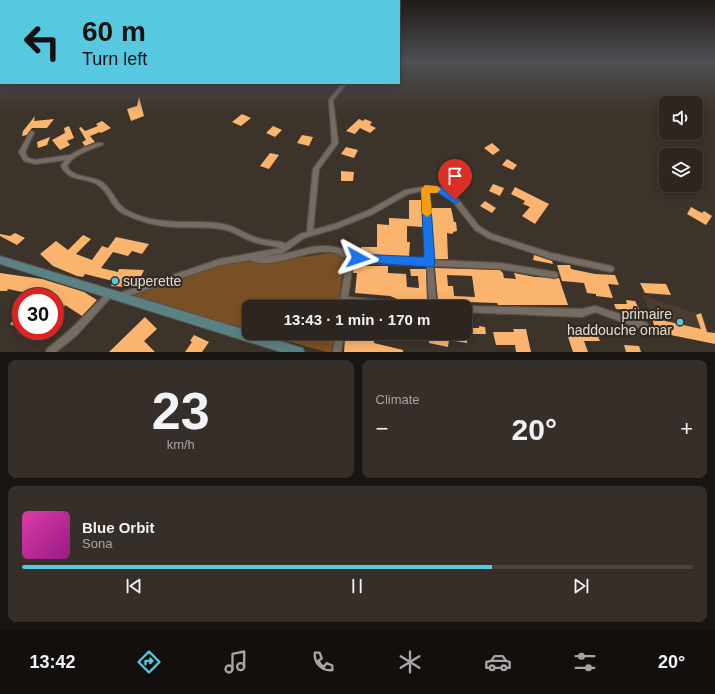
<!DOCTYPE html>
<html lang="en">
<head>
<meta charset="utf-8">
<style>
  body { margin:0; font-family:Helvetica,sans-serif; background:#352e29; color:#f1f3f6; height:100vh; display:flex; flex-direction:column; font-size:15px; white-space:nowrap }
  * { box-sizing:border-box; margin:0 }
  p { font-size:13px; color:#a7a5a5 }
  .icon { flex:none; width:22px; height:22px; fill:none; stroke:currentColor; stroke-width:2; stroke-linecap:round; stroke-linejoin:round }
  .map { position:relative; height:352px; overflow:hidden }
  .details { display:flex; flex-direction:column; gap:8px; padding:8px; background:#191512; flex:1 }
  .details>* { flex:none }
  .banner { position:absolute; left:0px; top:0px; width:400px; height:84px; box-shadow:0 2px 10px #0003,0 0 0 1px #48433e; background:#56c9e1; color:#111; overflow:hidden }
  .buttons { position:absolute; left:659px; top:96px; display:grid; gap:8px }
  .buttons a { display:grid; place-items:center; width:44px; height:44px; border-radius:8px; background:#2d2620; box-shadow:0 2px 10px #0003,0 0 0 1px #48433e; font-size:20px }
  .speed { position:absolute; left:12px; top:288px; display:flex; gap:8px; font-size:20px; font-weight:700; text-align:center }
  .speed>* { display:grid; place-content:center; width:52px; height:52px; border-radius:50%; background:#2d2620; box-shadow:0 2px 10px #0003,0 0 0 1px #48433e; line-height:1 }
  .speed .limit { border:6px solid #d22; background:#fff; color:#111 }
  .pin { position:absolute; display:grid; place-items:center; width:34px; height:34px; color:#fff; margin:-41px -17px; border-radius:50% 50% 50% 0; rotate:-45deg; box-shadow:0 0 4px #0007 }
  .pin .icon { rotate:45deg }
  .me { position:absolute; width:44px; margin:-22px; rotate:95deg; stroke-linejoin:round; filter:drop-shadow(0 0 3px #0008) }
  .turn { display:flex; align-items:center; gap:14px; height:84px; padding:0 16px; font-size:18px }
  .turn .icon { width:52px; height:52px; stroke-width:2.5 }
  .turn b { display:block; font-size:28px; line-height:34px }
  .big { font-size:30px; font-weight:700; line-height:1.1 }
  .details .card { flex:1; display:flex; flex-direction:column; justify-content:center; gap:6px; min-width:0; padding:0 14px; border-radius:8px; background:#352e29 }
  .details .dial { align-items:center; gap:0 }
  .dial b { font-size:52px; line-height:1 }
  .song { display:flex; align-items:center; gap:12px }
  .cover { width:48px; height:48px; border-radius:6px; background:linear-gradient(135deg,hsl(320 70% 55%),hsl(310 70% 35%)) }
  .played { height:4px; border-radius:2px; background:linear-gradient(90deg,#56c9e1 70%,#48433e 70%) }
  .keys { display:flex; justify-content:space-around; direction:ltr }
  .heat { display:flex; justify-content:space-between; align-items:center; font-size:22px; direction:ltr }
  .details .tiles { flex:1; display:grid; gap:8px; grid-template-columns:1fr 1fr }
  .card:last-child { grid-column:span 2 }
  .trip { position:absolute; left:242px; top:300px; width:230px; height:40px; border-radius:8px; background:#2d2620; box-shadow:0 2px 10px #0003,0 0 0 1px #48433e; font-weight:700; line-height:40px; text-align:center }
  .tabs { display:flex; height:64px; justify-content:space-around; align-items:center; background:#120f0d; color:#a7a5a5 }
  .tabs .icon { width:28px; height:28px }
  .tabs .on { color:#56c9e1 }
  .tabs b { font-size:18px; color:#f1f3f6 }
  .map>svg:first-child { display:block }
</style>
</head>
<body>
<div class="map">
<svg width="715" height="352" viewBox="0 0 715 352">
  <rect width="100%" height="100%" fill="#3c332b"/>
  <path fill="#4a3c2f" d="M643,295L704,316L711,342L656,328Z"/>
  <path fill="#795024" d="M329,253L345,256L338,307H249V330L126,295L228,262L284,260Z
    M259,333H334L332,352H326Z"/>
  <path fill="#fab46e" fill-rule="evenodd" d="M139,97L144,116L131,121L127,109L137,106Z
    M242,114L251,118L241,126L232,122Z
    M35,116L34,121L54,119L47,128H32L27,135L22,136L23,131Z
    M359,119L363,121L365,119L372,122L370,125L376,128L370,133L360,128L355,134L346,131Z
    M102,121L111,128L101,133L100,132L90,136L95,142L85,146L82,142L86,140L79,128L81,127L85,131L98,126L96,124Z
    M69,126L74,138L67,141L70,145L60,150L52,140L65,133L64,128Z
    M273,126L282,130L275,137L266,133Z
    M302,135L313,137L309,146L297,143Z
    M50,137L47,145L38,148L37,142Z
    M492,143L500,150L493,155L484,148Z
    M346,147L358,150L354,158L341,154Z
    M270,153L279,155L269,169L260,166Z
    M507,159L517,165L513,170L502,165Z
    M341,171L354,172L353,181H341Z
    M493,184L504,188L500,196L489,191Z
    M515,187L549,204L535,224L522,216L530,207L523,204L525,201L511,194Z
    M409,200H421L423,227L407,226V242H410L409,257L361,255V247H377V224L389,225V218L409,219Z
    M485,201L496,208L492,213L480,206Z
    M691,207L702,213L704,211L712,216L706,225L687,214Z
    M431,208H451L454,222H456L457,231L453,232V234L447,233L448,259H434Z
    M15,233L25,238L17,245L0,236V234L10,236Z
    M83,235L91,239L76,254L92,260L102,246L108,248L116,237L149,244L142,254L132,251L128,256L113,252L101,268L118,272L119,269L144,270L139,281L131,280L128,287L111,286L113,281L85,274L83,277L77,276L53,266L40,254L56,241L68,250Z
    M534,255L552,261L553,264L533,260Z
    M354,264L356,266H388V273L406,274L407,287L419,288L418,276H411L410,269H426L427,300L397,299L390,296L355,293L357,273H353Z
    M557,265H570L571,269L595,274L615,275L619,285L608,284L613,298L596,296V294L587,293L584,283L562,281Z
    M435,268L500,270L503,273L504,278L516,279L514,273L535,277L559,278L568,305H498L497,303L438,301ZM447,275L472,276L475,297L454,296L453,286H448Z
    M0,273L42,279L84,292L97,300L82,316L65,305L64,307L55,304V297H24L27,293L8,289L7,291H0Z
    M640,283L666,284L671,295L645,293Z
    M626,300L635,301L640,311L616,309L614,304H627Z
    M21,312V329L10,324Z
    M701,313L707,332L715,333V344L656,332L652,318L701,329L696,315Z
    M145,317L157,329L144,341L155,352H109Z
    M479,326L485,327L486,334H467V343L449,340L448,347L429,343V339L402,337V333H465V328H479Z
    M513,329H526L531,352H516L515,345H496L493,332H514Z
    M567,334H597L600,341H584L588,352H573Z
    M194,335L209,342L202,352H185L192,342L190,341Z
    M351,338L374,340V343L403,350V352H344L345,340L351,341Z
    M624,345L639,346L641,352H626Z"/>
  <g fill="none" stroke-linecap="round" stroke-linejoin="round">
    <g stroke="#58514a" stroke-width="2.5">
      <path id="street" d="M343,83H347L333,100L338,143L319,169L313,230L335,224L369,210L405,190L423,187L440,188L449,192L457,198L479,226L492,234L551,253L611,266L613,267L614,269L613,271L611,272L551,259L488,238L475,230L453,202L439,192H428L433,260L500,263L555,272L557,273L558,275L557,277L555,278L500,269L433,266L437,307H429L427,266L366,263L353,261L348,297L416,304L418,305L420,307H381L347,304V307H339L347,259C343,257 340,254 336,253C310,246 271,272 250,260L220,265L119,299L117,298L116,296L117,294L220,259L281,248C271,245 260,245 251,241C242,238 235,232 226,230C209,226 191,228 174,227C157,226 140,222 124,214C111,208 109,192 98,185C84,176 70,183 61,166L65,160L35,164L24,161L19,152L30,132L32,131L34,133L25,152L28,158L35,160L70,155L83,148L98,143H102L103,144L102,145C89,150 74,154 67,166C73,179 91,175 102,182C113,189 116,205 128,211C148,221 169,222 191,222C203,222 216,222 227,225C236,227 244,233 252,236C262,240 272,241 282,242L285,244L300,234L307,232L313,169L332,143L329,100ZM422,191L427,260L366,257L351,254L340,248L326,246L312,247L284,254L263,257L283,253L304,238L338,228L373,214L408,194Z
        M111,290L113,291L114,293L113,295L77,335L56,352H46L47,349L71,329L109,291Z
        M465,306L582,309L595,306L644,322L647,323L648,326L647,329L644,330L595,312L582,317L465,312V307H462Z
        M336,333H344L341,352H333Z"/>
    </g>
    <g stroke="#58514a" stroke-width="2">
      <path id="secondary" d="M0,256L249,331V333H255L299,347L303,348L304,352H281L0,264Z"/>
    </g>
    <use href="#street" fill="#766c63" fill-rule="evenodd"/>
    <use href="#secondary" fill="#5a8284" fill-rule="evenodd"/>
  </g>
  <linearGradient id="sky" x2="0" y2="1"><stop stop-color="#211c18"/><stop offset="0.55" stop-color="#505055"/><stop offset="1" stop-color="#505055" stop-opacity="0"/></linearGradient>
  <rect width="715" height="112" fill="url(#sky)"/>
  <path fill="#1a73e8" stroke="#114b97" d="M425,185L443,187L460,200L455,204L438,193H430L435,262L434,266L430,267L354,262L352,258L354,255L358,254L424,257L421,189Z"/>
  <path fill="#f59e0b" d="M425,185L437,186L441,189L437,193H430L432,213L427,217L422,213L421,189Z"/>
  <g fill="#56c9e1" stroke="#322921" stroke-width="1.5">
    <circle cx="115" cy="281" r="4"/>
    <circle cx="680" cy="322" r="4"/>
  </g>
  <g text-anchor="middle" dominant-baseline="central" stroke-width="4" stroke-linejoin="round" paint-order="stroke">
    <g font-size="14" fill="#e2dcd6" stroke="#322921" text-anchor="start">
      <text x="123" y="281">superette</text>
      <text x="672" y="314" text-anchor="end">primaire<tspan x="672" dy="16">haddouche omar</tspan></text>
    </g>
  </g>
</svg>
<div class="buttons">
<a><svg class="icon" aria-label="sound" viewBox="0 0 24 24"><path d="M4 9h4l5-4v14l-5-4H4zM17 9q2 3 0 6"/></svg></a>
<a><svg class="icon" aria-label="layers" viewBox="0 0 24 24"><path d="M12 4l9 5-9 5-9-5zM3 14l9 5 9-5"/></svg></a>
</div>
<div class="speed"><div class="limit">30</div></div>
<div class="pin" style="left:455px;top:200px;background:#d93025"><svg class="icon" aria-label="arrive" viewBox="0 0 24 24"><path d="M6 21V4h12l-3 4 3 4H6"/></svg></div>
<svg class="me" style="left:358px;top:258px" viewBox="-20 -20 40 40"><path d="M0-17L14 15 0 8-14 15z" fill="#1a73e8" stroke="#fff" stroke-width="4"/></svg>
<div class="trip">13:43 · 1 min · 170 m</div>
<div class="banner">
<div class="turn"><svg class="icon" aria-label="left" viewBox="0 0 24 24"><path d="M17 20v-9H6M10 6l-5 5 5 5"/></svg><div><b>60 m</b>Turn left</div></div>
</div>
</div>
<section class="details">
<div class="tiles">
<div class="card dial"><b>23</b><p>km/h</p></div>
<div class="card"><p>Climate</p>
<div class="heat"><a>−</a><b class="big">20°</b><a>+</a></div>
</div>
<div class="card">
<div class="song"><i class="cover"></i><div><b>Blue Orbit</b><p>Sona</p></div></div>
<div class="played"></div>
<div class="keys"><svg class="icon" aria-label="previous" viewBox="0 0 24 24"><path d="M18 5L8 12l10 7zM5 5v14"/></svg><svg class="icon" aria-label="pause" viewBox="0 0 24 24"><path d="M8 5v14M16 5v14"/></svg><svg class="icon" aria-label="next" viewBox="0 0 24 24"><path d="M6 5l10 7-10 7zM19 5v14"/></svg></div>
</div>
</div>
</section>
<nav class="tabs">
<b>13:42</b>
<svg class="icon on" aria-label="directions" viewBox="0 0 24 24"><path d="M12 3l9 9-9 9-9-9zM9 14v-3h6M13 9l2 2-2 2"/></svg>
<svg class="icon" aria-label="music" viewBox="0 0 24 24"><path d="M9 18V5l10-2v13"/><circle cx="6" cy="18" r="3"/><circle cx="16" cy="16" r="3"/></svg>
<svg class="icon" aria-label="phone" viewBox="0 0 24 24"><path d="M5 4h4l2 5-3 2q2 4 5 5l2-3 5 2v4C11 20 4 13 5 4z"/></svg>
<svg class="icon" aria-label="climate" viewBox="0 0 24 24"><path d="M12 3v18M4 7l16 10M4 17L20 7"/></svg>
<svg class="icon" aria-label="car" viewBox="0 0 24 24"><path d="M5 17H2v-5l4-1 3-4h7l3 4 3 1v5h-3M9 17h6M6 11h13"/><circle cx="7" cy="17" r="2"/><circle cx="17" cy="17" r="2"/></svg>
<svg class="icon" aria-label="filters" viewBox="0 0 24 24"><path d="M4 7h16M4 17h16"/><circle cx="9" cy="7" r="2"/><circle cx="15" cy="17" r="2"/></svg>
<b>20°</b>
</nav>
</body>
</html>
